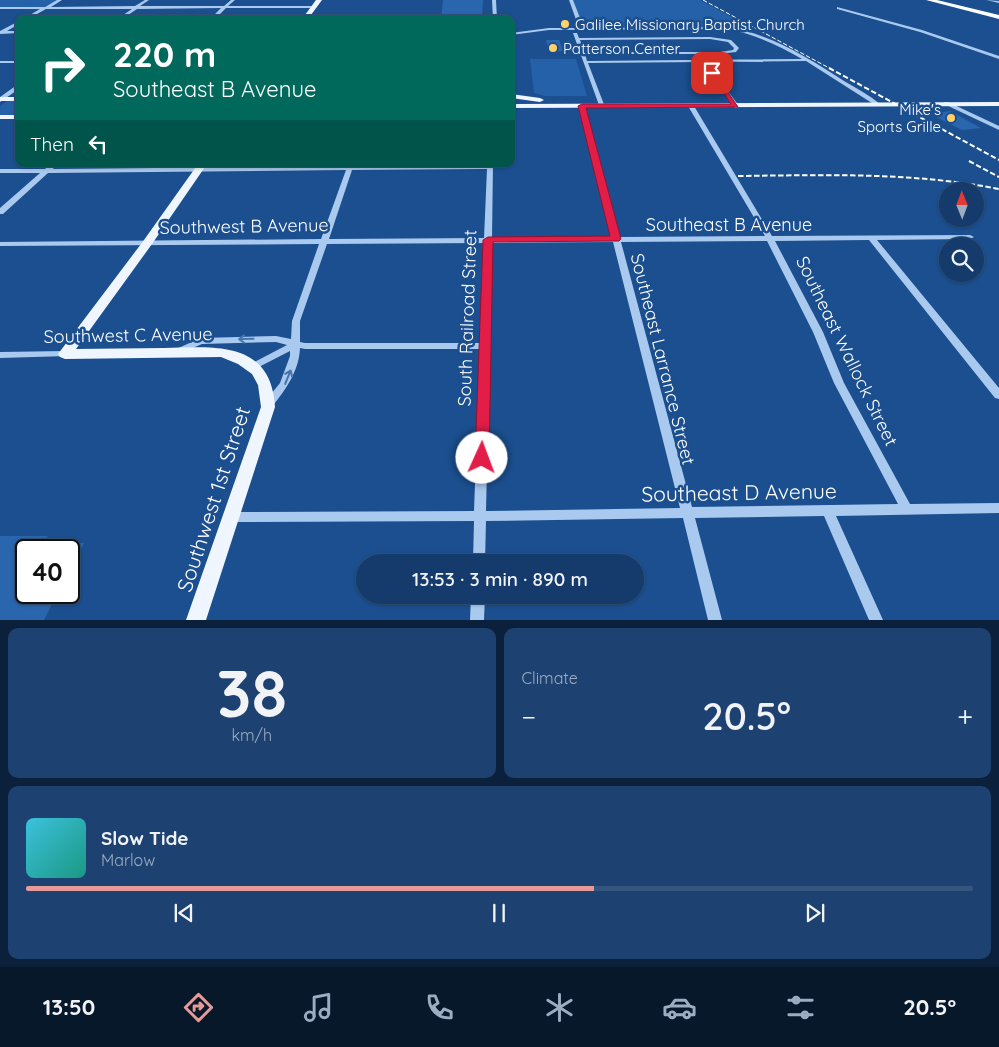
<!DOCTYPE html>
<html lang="en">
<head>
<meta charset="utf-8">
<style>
  body { margin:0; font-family:Quicksand,sans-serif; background:#1d4271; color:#f1f3f6; height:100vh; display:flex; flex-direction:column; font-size:19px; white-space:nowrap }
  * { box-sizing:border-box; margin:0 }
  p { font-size:16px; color:#9dadc1 }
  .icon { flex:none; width:28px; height:28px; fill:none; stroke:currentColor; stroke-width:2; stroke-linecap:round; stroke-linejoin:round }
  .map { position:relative; height:620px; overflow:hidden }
  .panel { display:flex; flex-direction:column; gap:8px; padding:8px; background:#0b203b; flex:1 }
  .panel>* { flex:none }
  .hud { position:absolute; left:15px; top:15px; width:500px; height:152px; border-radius:10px; box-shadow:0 1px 4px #0004,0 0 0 1px #33557e; background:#00695c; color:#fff; overflow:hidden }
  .needle { width:32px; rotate:359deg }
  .buttons { position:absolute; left:939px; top:182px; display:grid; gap:10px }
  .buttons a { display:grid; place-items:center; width:45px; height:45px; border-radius:50%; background:#143b6b; box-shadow:0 1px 4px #0004,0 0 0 1px #33557e; font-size:25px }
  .speed { position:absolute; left:15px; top:539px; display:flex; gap:10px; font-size:25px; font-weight:700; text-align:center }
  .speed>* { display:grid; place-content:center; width:65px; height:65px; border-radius:50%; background:#143b6b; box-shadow:0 1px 4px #0004,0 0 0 1px #33557e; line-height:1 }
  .speed .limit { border:2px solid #111; border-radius:8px; background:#fff; color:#111 }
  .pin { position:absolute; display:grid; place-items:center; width:42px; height:42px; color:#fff; margin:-21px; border-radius:10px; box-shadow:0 2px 8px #0006 }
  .me { position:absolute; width:55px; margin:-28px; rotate:2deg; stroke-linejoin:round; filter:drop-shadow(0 0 4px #0008) }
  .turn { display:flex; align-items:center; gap:18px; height:105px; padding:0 15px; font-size:22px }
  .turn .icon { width:65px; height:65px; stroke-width:2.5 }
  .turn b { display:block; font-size:35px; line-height:42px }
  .then { display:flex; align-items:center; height:48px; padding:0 15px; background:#0003; gap:10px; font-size:19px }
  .big { font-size:38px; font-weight:600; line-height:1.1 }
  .panel .tile { flex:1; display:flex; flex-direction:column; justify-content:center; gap:8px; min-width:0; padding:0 18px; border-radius:10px; background:#1d4271 }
  .panel .dial { align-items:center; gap:0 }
  .dial b { font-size:65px; line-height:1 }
  .song { display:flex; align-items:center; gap:15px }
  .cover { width:60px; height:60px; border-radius:8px; background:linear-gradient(135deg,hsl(190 70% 55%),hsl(170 70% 35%)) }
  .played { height:5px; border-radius:2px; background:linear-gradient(90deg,#e69b98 60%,#33557e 60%) }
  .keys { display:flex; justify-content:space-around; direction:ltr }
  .heat { display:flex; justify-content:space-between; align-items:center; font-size:28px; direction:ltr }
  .panel .tiles { flex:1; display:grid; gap:8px; grid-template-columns:1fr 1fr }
  .tile:last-child { grid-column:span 2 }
  .trip { position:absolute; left:356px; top:554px; width:288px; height:50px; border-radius:25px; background:#143b6b; box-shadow:0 1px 4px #0004,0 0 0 1px #33557e; font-weight:600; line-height:50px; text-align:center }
  .menu { display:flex; height:80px; justify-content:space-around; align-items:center; background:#08182b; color:#9dadc1 }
  .menu .icon { width:35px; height:35px }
  .menu .current { color:#e69b98 }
  .menu b { font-size:22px; color:#f1f3f6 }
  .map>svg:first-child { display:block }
</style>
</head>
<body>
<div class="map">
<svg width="999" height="620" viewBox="0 0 999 620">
  <rect width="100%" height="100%" fill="#1b4f8f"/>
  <path fill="#2461a8" d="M0,0H58L43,7H0Z
    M573,0H700L750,27L586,28L583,27Z
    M530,59H576L587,96H544L534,93Z
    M7,101H19V115H0V106Z"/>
  <path fill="#2a66ad" d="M443,0H483L482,19H441Z
    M546,40H559L563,51L549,52Z
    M950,111L981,128L962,130L930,114Z
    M0,536H48L46,539H66L59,550H26V592H58L44,620H0Z
    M69,543H84L69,572Z"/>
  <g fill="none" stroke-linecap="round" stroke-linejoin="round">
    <path fill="#a9c9ee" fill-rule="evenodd" d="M57,0H62L51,7L135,6L145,0H149L140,6H224L231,0H235L228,6H315L317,7L315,8H226L215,19H210L221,8L137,9L122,19H117L132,9H46L28,19H23L40,9H0V7H45Z
      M492,0H496L497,19H493Z
      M569,0H573L584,28L727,27C771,34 807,57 844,81C856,88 869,95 880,104L875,105L806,61L706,62L739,106L736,108L734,107L702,62L588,63L605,107L600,108L573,33H577L579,38L710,37L731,40L739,48L736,52L720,54H585L587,61L802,59C778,45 754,34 727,29L549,30L511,35V33L549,28H579ZM710,39L728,42L734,48L733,50L720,52H584L580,40Z
      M986,0L999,1V3Z
      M837,7L922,30L999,56V59L920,32L837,9Z
      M19,21V24L7,31H19V33L0,34V31Z
      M0,61H19V63H0Z
      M17,85H19V89L0,102V97Z
      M944,102H948L999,126V130L944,104Z
      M582,104L585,106L620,237L765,236L688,106L691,104L694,106L772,236L970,235L974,237L970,239L877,240L999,388V399L995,398L869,240L775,241L823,332L844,383L910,504L999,503V513L836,516L883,620H869L824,516L695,518L722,620H708L683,518L486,521L485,562H473L474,521L231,522L227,521L225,517L227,513L231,512L474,511L480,349H305L300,348C299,371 286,389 272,407L268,408L264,407L263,404L280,383L290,356V351L255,369H249L247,367L249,365L287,345L276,342L202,344L179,354L176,353L174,351L176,349L201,338L276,336L291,339L292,321L319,244L0,246V242L321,239L346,170L48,173L3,214H0V208L40,173H0V169H45L50,164H57L53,169L347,166L349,164H353L354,166L487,165V164H493L492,238L612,237L579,106ZM487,169L484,238L329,239L352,170ZM767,241L813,332L834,383L898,504L692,507L621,242ZM613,242L680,508L486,511L492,243ZM484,243L480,343H305L300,342V321L327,244Z
      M65,351L68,352L70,354L68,356L0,358V352Z
      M471,595H485L484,620H470Z"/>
    <path fill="#f0f6ff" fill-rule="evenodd" d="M316,0H322L308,19H302Z
      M511,94L540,98L544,100L540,102L511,98Z
      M0,97H19V101H0Z
      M999,102V106L511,108V104Z
      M0,115H19V119H0Z
      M198,164H207L152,244L76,349C105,349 135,348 164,348C215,347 271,340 275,407L206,620H186L261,407L258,385L252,374L238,364L221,357L65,359L60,357L58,354L144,240Z"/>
    <path fill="#fff" fill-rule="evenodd" d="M926,0H937L999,15V19Z"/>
    <path stroke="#fff" stroke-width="1" stroke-dasharray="4.5 2" stroke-linecap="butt" d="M703,0L831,69"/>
    <path stroke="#fff" stroke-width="2" stroke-dasharray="5.5 2.5" stroke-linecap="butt" d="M829,68L999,160
      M969,161L999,177
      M738,176C826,175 912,172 999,189"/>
  </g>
  <defs><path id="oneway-shaft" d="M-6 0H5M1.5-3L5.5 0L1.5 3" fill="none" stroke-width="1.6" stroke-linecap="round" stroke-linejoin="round" transform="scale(1.25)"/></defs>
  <g stroke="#4674ac">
    <use href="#oneway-shaft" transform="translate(246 339) rotate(179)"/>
    <use href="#oneway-shaft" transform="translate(288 377) rotate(-68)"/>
  </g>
  <path fill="#e11d48" stroke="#92132f" d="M710,72H714L738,107L586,108L621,239L619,241L493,242L489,458L487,463H477L475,458L483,240L488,237L610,236L578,106L582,104H731Z"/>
  <g fill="#ffd166" stroke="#1b4f8f" stroke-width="2">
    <circle cx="565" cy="24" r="5"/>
    <circle cx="553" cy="48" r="5"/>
    <circle cx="951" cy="118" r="5"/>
  </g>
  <g text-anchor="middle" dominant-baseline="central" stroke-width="5" stroke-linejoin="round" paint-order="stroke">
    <g font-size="15" fill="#fff" stroke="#1b4f8f" text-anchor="start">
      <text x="575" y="24">Galilee Missionary Baptist Church</text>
      <text x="563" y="48">Patterson Center</text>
      <text x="941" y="109" text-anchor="end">Mike's<tspan x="941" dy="17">Sports Grille</tspan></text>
    </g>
    <g font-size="18" fill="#fff" stroke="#1b4f8f">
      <text x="729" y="224">Southeast B Avenue</text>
      <text transform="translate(244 226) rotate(-1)">Southwest B Avenue</text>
      <text transform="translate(467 318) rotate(-88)">South Railroad Street</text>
      <text transform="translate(128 335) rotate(-1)">Southwest C Avenue</text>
      <text transform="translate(847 351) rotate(64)">Southeast Wallock Street</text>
      <text transform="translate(663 359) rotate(76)">Southeast Larrance Street</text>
    </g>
    <g font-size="21" fill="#fff" stroke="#1b4f8f">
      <text transform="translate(739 492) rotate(-1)">Southeast D Avenue</text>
      <text transform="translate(213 499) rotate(-72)">Southwest 1st Street</text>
    </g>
  </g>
</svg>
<div class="buttons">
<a><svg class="needle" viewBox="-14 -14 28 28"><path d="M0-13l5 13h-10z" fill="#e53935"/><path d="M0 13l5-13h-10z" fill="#9dadc1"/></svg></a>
<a><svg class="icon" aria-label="search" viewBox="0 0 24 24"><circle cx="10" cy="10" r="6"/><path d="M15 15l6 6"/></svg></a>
</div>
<div class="speed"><div class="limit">40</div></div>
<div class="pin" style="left:712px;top:73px;background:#d93025"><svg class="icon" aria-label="arrive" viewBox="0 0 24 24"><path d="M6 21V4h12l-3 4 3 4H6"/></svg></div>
<svg class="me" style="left:482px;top:458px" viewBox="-20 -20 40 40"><circle r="19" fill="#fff"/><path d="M0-13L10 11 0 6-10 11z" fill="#e11d48"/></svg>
<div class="trip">13:53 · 3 min · 890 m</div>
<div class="hud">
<div class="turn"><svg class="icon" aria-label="right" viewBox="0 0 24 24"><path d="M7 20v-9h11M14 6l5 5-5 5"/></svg><div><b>220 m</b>Southeast B Avenue</div></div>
<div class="then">Then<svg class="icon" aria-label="left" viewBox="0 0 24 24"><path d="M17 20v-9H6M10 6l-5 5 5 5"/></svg></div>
</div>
</div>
<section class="panel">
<div class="tiles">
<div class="tile dial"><b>38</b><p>km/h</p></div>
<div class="tile"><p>Climate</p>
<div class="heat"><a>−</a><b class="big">20.5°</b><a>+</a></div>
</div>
<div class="tile">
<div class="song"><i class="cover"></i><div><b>Slow Tide</b><p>Marlow</p></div></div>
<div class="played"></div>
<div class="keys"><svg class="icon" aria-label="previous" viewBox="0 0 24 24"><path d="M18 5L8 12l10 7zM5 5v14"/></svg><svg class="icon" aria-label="pause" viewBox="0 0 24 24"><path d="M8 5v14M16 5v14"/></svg><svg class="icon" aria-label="next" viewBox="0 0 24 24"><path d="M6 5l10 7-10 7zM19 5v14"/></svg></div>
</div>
</div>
</section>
<nav class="menu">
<b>13:50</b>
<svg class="icon current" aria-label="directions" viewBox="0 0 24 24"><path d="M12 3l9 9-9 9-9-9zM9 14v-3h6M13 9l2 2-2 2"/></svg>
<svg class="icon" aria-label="music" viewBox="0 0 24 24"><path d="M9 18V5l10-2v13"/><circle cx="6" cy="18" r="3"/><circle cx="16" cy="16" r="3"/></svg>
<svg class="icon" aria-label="phone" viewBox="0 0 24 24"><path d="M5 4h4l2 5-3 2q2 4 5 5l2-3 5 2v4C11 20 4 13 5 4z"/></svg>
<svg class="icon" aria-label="climate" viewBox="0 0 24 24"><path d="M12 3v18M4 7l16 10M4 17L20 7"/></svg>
<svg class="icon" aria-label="car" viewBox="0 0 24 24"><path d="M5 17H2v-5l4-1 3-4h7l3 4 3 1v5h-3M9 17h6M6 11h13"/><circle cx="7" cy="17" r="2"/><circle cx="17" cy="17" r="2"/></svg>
<svg class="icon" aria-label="filters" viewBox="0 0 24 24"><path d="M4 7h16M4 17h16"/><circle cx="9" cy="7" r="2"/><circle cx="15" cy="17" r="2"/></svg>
<b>20.5°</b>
</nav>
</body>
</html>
